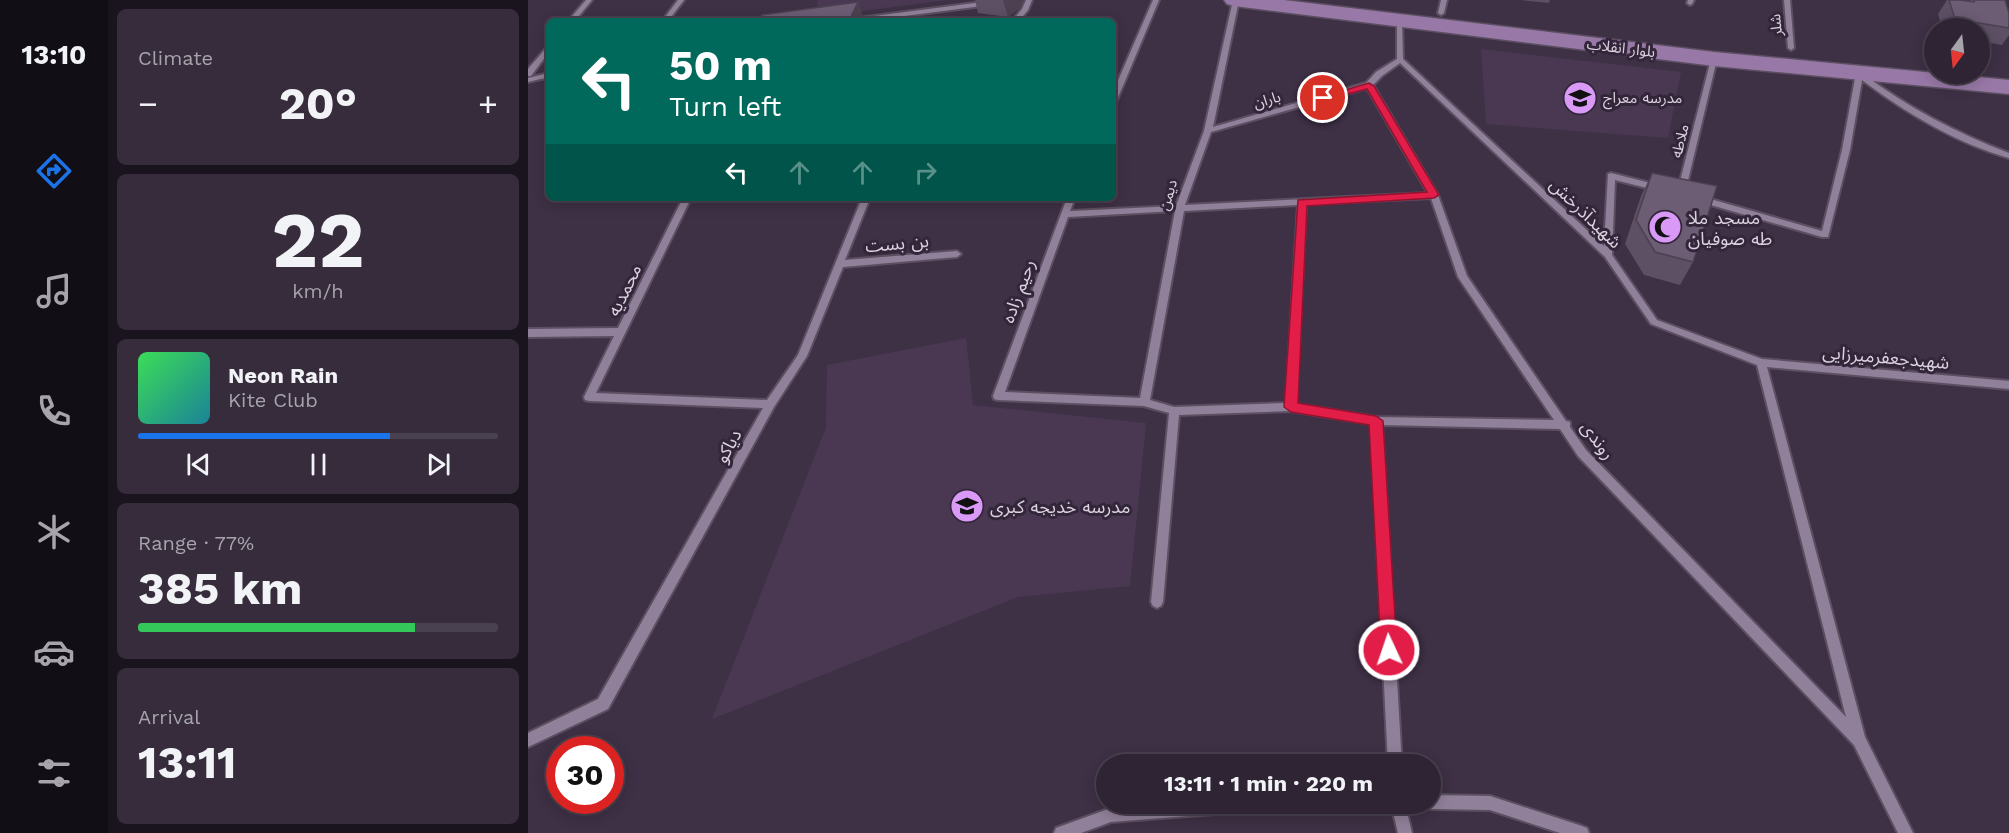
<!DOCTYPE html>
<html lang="en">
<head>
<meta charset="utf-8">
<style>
  body { margin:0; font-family:"Work Sans","Noto Sans Arabic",sans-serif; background:#362c3c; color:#f1f3f6; height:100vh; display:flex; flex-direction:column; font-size:22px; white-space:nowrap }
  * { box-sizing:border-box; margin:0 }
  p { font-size:20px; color:#a7a4ac }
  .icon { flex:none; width:33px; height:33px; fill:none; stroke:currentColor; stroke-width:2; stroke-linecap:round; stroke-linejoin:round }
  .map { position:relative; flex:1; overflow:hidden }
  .panel { display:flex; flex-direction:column; gap:9px; padding:9px; background:#19141d; width:420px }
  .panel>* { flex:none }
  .banner { position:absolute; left:18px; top:18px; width:570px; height:183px; border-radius:9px; box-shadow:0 3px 15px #0003,0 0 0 2px #49414f; background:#00695c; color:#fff; overflow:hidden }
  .needle { width:39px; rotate:195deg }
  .controls { position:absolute; left:1396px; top:18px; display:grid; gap:12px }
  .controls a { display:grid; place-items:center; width:66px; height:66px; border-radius:50%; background:#2e2434; box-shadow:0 3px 15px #0003,0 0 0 2px #49414f; font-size:30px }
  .speed { position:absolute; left:18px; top:736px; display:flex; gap:12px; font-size:30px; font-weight:700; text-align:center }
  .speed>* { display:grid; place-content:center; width:78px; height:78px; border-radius:50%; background:#2e2434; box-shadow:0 3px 15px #0003,0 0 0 2px #49414f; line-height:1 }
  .speed .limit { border:9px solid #d22; background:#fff; color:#111 }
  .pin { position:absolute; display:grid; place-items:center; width:51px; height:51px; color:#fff; margin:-26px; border:3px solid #fff; border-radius:50%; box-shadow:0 2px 6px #0007 }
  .me { position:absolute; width:66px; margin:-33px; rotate:357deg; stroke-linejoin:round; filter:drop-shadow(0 0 4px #0008) }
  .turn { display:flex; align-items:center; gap:21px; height:126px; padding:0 24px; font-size:27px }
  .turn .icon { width:78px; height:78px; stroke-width:2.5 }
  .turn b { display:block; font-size:42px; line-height:51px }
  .lanes { display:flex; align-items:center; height:57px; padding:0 24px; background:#0003; justify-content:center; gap:30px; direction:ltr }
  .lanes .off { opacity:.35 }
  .big { font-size:45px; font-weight:700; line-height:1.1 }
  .panel .tile { flex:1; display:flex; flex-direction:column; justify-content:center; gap:9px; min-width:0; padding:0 21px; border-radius:9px; background:#362c3c }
  .panel .dial { align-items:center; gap:0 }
  .dial b { font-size:78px; line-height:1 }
  .song { display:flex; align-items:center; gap:18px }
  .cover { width:72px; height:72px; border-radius:9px; background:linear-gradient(135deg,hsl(130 70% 55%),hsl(190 70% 35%)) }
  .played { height:6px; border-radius:3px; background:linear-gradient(90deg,#1a73e8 70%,#49414f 70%) }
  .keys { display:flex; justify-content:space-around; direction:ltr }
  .heat { display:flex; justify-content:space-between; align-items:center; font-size:33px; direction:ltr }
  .charge { height:9px; border-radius:4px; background:linear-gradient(90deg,#34c759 77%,#49414f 0) }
  .trip { position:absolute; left:568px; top:754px; width:345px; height:60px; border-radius:30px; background:#2e2434; box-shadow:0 3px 15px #0003,0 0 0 2px #49414f; font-weight:700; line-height:60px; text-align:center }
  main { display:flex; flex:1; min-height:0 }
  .menu { display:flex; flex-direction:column; width:108px; justify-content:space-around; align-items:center; background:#120e15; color:#a7a4ac }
  .menu .icon { width:42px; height:42px }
  .menu .current { color:#1a73e8 }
  .menu b { font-size:27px; color:#f1f3f6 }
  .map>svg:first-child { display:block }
</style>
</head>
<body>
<main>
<nav class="menu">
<b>13:10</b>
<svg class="icon current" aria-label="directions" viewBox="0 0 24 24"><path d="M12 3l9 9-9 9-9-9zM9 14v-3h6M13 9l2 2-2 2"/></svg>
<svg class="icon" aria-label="music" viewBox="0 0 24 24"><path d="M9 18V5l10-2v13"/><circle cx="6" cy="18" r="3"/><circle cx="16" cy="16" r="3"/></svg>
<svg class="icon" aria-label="phone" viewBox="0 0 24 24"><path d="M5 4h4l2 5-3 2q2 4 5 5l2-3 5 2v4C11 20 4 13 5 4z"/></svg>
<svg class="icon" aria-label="climate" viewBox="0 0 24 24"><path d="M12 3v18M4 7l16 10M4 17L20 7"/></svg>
<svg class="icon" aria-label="car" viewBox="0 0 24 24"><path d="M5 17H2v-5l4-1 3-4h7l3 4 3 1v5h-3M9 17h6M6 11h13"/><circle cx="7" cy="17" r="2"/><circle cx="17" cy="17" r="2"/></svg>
<svg class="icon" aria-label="filters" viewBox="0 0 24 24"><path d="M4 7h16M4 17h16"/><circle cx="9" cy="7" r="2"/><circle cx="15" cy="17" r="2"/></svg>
</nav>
<section class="panel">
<div class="tile"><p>Climate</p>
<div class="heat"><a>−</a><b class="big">20°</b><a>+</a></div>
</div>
<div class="tile dial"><b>22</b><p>km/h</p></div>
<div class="tile">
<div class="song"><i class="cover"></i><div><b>Neon Rain</b><p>Kite Club</p></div></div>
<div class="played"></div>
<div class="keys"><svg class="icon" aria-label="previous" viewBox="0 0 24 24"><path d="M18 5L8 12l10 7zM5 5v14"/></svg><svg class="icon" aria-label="pause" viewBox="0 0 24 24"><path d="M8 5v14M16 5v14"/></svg><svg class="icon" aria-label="next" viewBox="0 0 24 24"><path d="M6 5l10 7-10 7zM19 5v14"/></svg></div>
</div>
<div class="tile"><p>Range · 77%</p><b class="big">385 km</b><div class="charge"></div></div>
<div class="tile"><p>Arrival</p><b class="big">13:11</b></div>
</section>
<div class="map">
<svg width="1481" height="833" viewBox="0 0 1481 833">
  <rect width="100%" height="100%" fill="#3e3045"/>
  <path fill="#4a3853" d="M289,0H419L290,17Z
    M953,49L1153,72L1140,138L958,124Z
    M438,338L445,405L618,423L602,586L490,597L184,719L298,427L299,365Z"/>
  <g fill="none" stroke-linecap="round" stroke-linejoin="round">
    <g stroke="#5c4f61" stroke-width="4">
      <path id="minor" d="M58,0H64L47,21H40Z
        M150,0H156L140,21H134Z
        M470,0H488L485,2L338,21H320L323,19Z
        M498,0H504L500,10L491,21H484L494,9Z
        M625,0H631L589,100L585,102V92Z
        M705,0H711L685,127L838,83L848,72L869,59V22L874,21L875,59L1076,246L1080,174L1083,173L1134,186L1135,188L1131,191L1087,180L1084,255L1129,320L1234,359L1481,381V389L1239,367L1337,737L1385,833H1370L1326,745L1050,456L1032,429L854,425L874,765H860L843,424L763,411L651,415L635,602L633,606L629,608L625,606L623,602L641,413L616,406L470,400L466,399L465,396L539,198H547L542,211L648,206L676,131ZM872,63L1077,257L1123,324L1229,365L1318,717L1058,450L1042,427V422L1038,421L939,276L910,195L845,85L854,76ZM839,88L900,193L657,205L683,132ZM903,198L930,277L1026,420L848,417L768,404L778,204ZM770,205L758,403L646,407L622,400L656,211ZM647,211L612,398L477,392L540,217Z
        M913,0H919L916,13L913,15L910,13Z
        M1160,0H1166L1164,4L1162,5L1159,3Z
        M1256,0H1262L1266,48L1263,50L1260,48Z
        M21,46V52L3,76H0V69L19,47Z
        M1186,57L1189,59L1157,193L1153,196L1149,193L1183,59Z
        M21,73V77L0,82V78Z
        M1328,73H1334C1379,107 1428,133 1481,153V158C1428,143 1378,113 1334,80L1322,150L1300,237H1294L1169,201L1168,199L1172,196L1294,231L1314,150Z
        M155,198H163L68,393L239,400L270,355L334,198H342L317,260L429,251L433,254L429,257L315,267L279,356L246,407L80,709L0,747V733L70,699L235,408L61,401L57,400L56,397L86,336L0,337V329L90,328Z
        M903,795L962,796L1054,826L1059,828L1061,833H1032L962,810L903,809L898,807L897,804H903Z
        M632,804H732L730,809L725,811L583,822L553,833H526L528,828L583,808Z
        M863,804H877L884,833H870Z"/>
    </g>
    <g stroke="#5c4f61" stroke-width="3">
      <path id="major" d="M696,0H756L1186,52L1481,80V94L1186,66L706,6L699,4Z"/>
    </g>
    <use href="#minor" fill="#918099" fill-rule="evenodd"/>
    <use href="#major" fill="#9878a7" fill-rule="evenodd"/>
  </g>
  <path fill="#5d4f64" d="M447,0H495V1L492,8L480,17L450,13Z
    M992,0H1022L1021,3Z
    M1419,0H1432L1441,1L1442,0H1475L1481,13V35L1474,45L1452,41V28H1414L1410,14Z
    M1124,173L1165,262L1152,285L1116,275L1097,244L1113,196Z"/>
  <path fill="#4c4051" d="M475,0H495V1L492,8L480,17Z
    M330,2L337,21H321Z"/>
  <path fill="#6c5c74" stroke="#4c4051" stroke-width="1.5" d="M1421,0H1432L1446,2V0H1477L1481,13V28L1427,19Z
    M330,2L321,21H229L234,15Z
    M1124,173L1189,186L1165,262L1127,252L1108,220Z"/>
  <path fill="#e11d48" stroke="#92132f" stroke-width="1.5" d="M841,83L846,86L911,195L906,198L779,206L770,403L848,416L855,421L869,650L867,656L861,659L855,656L853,650L841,425L763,412L756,407L770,200L899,192L839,89L795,101L790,98Z"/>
  <defs>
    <g id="school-disc" transform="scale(1.725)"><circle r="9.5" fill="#d99af7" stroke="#33263a"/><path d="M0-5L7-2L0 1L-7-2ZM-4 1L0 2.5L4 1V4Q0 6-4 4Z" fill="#111"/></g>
    <g id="mosque-disc" transform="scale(1.725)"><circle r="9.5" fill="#d99af7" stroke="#33263a"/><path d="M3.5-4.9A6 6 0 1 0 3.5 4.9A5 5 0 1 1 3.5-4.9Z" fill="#111"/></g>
  </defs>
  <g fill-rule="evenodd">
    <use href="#school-disc" x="1052" y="98"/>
    <use href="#mosque-disc" x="1137" y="227"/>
    <use href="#school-disc" x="439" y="506"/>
  </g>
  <g text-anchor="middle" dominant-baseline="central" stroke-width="6" stroke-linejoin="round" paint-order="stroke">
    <g font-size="15" fill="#dbd2e0" stroke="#33263a">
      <text transform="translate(1248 25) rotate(-95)">شلر</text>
      <text transform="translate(1093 48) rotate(7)">بلوار انقلاب</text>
      <text transform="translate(739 100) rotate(-16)">باران</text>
      <text transform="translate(1152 141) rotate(-76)">ملاطه</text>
      <text transform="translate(640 195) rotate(-73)">دیمن</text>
    </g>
    <g font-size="15" fill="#dbd2e0" stroke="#33263a" text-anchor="start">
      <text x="1075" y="98">مدرسه معراج</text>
    </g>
    <g font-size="18" fill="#dbd2e0" stroke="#33263a">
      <text transform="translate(1058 213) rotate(44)">شهیدآذرخش</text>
      <text transform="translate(369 243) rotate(-5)">بن بست</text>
      <text transform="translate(96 290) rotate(-64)">محمدیه</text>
      <text transform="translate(490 291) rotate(-70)">رحیم زاده</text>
      <text transform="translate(1358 357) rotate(5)">شهیدجعفرمیرزایی</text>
      <text transform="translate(1070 440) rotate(53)">روندی</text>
      <text transform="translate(200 446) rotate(-61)">دیاکو</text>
    </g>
    <g font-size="18" fill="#dbd2e0" stroke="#33263a" text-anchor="start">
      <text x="1160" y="217">مسجد ملا<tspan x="1160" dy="21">طه صوفیان</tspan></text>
      <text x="462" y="506">مدرسه خدیجه کبری</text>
    </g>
  </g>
</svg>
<div class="controls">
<a><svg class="needle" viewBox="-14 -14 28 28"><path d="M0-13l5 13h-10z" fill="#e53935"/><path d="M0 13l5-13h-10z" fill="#a7a4ac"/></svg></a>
</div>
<div class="speed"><div class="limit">30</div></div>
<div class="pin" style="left:795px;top:98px;background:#d93025"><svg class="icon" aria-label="arrive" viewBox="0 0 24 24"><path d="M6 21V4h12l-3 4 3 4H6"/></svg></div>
<svg class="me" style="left:861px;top:650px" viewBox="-20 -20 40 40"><circle r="17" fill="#e11d48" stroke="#fff" stroke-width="3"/><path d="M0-11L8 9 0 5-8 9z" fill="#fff"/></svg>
<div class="trip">13:11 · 1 min · 220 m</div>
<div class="banner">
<div class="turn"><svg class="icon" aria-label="left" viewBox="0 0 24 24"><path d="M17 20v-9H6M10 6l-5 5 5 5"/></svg><div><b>50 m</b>Turn left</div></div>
<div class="lanes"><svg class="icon" aria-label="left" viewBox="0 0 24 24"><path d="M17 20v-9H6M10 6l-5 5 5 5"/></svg><svg class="icon off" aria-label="ahead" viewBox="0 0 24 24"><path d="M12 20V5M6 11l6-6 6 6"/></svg><svg class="icon off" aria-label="ahead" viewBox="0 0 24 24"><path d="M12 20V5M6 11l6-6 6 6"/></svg><svg class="icon off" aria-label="right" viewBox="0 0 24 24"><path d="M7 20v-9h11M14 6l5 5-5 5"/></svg></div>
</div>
</div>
</main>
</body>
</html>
